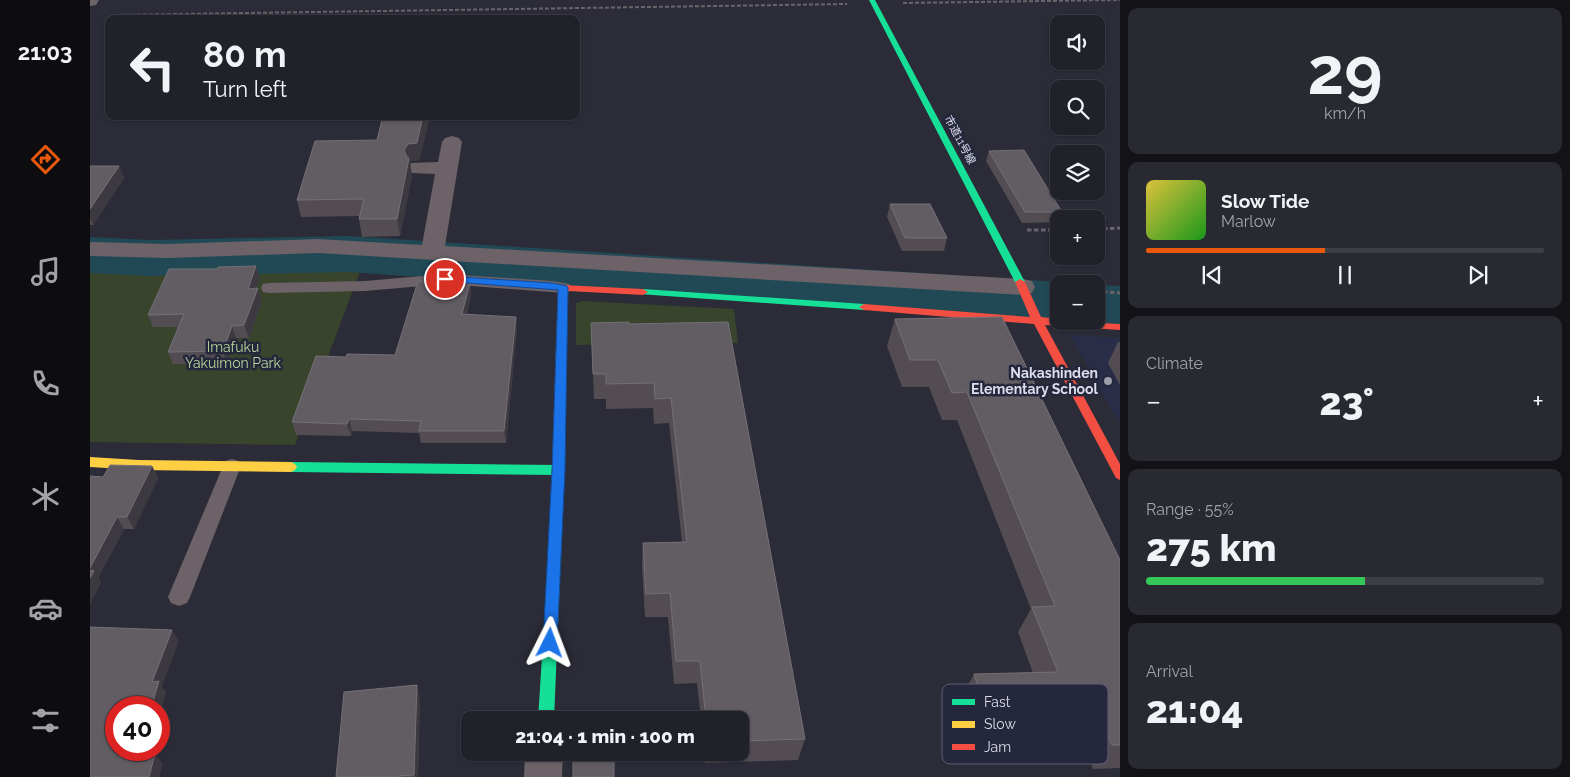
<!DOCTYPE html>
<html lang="en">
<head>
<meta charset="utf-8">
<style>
  body { margin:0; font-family:Raleway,"Noto Sans JP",sans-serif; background:#282931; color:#f1f3f6; height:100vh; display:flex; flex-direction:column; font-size:19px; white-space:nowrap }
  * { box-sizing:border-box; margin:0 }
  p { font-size:16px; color:#a2a3a8 }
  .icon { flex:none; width:28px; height:28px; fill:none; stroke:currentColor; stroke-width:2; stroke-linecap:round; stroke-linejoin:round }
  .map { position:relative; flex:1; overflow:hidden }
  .sheet { display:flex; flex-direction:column; gap:8px; padding:8px; background:#121217; width:450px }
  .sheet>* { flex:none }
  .top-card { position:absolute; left:15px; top:15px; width:475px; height:105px; border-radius:10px; box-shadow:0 1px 4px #0004,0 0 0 1px #3d3e46; background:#202129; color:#f1f3f6; overflow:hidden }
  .buttons { position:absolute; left:960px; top:15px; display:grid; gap:10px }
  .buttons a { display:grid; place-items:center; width:55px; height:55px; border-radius:10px; background:#202129; box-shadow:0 1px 4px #0004,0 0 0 1px #3d3e46; font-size:25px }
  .speed { position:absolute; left:15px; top:696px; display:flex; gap:10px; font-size:25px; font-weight:700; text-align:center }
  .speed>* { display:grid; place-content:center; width:65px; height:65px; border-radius:50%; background:#202129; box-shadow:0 1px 4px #0004,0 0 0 1px #3d3e46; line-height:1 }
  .speed .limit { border:8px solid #d22; background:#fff; color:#111 }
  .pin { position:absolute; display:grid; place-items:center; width:42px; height:42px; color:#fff; margin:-21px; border:2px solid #fff; border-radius:50%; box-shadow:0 1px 5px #0007 }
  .me { position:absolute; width:55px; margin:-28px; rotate:3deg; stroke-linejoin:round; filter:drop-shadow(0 0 4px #0008) }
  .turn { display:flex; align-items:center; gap:18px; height:105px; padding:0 15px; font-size:22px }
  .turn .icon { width:65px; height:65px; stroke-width:2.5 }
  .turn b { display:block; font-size:35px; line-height:42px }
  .big { font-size:38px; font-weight:800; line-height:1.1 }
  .sheet .tile { flex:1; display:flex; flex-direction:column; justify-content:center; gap:8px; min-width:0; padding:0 18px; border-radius:10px; background:#282931 }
  .sheet .dial { align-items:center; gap:0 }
  .dial b { font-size:65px; line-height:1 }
  .song { display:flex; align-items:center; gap:15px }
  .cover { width:60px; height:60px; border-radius:8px; background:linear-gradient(135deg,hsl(50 70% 55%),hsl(120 70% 35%)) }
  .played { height:5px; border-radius:2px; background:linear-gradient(90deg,#ea580c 45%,#3d3e46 45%) }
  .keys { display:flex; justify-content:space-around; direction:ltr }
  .heat { display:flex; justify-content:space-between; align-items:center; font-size:28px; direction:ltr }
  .charge { height:8px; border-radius:4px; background:linear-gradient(90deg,#34c759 55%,#3d3e46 0) }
  .trip { position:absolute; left:371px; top:711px; width:288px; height:50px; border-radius:10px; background:#202129; box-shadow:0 1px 4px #0004,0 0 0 1px #3d3e46; font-weight:800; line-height:50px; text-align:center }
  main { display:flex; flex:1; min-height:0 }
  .tab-bar { display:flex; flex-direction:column; width:90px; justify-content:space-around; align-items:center; background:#0d0d10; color:#a2a3a8 }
  .tab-bar .icon { width:35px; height:35px }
  .tab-bar .selected { color:#ea580c }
  .tab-bar b { font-size:22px; color:#f1f3f6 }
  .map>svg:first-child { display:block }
</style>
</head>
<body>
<main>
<nav class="tab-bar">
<b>21:03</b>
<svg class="icon selected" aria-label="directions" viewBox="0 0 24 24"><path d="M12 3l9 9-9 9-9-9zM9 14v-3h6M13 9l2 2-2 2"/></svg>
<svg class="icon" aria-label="music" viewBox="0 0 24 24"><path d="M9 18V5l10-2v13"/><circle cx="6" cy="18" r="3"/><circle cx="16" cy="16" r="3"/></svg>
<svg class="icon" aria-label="phone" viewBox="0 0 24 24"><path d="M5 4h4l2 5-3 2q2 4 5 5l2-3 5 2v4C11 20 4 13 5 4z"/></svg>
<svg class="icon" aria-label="climate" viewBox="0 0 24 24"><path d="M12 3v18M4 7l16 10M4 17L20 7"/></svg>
<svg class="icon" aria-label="car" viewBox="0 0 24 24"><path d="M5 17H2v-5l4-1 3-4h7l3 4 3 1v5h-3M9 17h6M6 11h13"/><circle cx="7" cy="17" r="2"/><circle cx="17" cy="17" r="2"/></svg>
<svg class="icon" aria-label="filters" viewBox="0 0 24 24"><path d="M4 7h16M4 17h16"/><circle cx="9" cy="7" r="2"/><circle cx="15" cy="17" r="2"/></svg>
</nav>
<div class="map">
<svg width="1030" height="777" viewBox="0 0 1030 777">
  <rect width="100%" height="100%" fill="#2b2c37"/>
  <path fill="#2a2d47" d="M980,335L1030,338V424Z"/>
  <path fill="#38442b" d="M200,263L272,266L205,445L0,442V266L81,268Z
    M492,301L644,309L648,343L486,345V303Z"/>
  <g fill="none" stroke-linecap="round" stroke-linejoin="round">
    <path fill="#204855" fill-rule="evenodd" d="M258,236L969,282L975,284H969V321H971L969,322L258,272L59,276L0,273V237L59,240Z
      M1006,285L1030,286V326L1006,325L992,321H1006Z"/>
    <path stroke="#6a646a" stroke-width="2" stroke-dasharray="4 2" stroke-linecap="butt" d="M813,3L1030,0
      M23,15L757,4"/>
    <path stroke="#6a646a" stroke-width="3" stroke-dasharray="4.5 2.5" stroke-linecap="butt" d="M1006,229L1030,228
      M937,230H969
      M1006,291L1030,293"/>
    <path fill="#6c6268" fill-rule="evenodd" d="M355,274L462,281L479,284L481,288L479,292L473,293L355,284L275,291L179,293L173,292L171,288L173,284L179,283L275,281Z
      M142,459L149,461L151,466L100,597L97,603L89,606L81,603L78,597L133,466L135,461Z"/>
    <path fill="#6c6268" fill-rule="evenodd" d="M0,0H9L6,5L0,6Z
      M362,136L369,138L372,142L355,246L933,279L942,281L945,287L942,293L933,295L228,253L78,258L0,256V242L78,244L228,239L332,245L345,174L321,173L318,168L321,163L348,162L352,142L355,138Z
      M435,752H473L472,777H434Z"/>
    <path fill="#16e098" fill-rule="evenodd" d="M779,0H785L935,282L934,284L930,285L925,282Z
      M553,289L774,304L779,307L774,310L549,294L548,292L549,290Z
      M201,462L469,465L473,467L475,470L473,473L469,475L201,472L197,470L195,467L197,464Z
      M466,523L471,524L472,528L464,720H448L460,528L461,524Z"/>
    <path fill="#ffcf43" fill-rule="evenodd" d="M0,457L49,460L201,462L205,464L207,467L205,470L201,472L49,470L0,467Z"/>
    <path fill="#f24e42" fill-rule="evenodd" d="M930,279L935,282L951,317L969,319V321L1030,324V330L955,325L1030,464V480L1026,478L944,324L774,310L769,307L774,304L940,317L925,282Z
      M473,285L553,289L558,292L553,295L478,291L472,528L471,532L466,533L461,532L460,528L468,288Z"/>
  </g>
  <path fill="#534d53" d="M339,120L329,160L321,161L320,162L322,175L310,236L272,237L269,219V216L211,217L207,200L287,140Z
    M899,151L972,212L968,222L932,223L896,161Z
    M0,166H29L34,178L3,225H0Z
    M800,204L857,238L854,251H812L797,217Z
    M166,266L170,279L166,289L172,301L159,338H146L137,363L83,364L78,352L89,327H63L58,315L127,269Z
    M380,283L381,295L377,314L427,329L416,443H331L329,433L262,431L261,436L206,435L202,422L256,357L305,355Z
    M912,317L1030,560V768L1003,769L996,750L887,753L871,699L884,674L943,673L928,632L941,609L867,420H852L839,387H812L797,346L805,319Z
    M638,322L715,739L708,760L615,763L614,752H650V720H611L607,683L584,684L578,617H555L552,567L553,543L592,542L579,423L564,424L563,408L516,409V399H504L501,323L539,324Z
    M1028,342H1030V385L1018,363Z
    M62,466L68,478L44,529H34L8,578L11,582L0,604L13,477Z
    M330,697L328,777H246Z"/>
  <path fill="#3d3941" d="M333,116H338L339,120L329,160L321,161L320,162L322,175L310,236L307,219L314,150Z
    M29,166L34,178L3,225L0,217V209Z
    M166,266L170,279L162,301L158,289Z
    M380,283L381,295L374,326L372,314Z
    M168,288L172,301L159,338L154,325Z
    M426,317L427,329L416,443L414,431Z
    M142,326L146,338L137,363L133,351Z
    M259,419L262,431L261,436L257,424Z
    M62,466L68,478L44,529L37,517Z
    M27,517L34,529L8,578L11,582L0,604V568Z
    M82,630L89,641L72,686L76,692L69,717V708H61L62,682Z
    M327,685L330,697L328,777H325L324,775Z
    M48,750H59L55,765L47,755Z
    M65,754L73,764L69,777H59Z"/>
  <path fill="#625c63" stroke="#757078" d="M293,116H333L327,143L318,144L314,150L317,157L319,158L307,219H269L274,199L207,200L225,141L287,140Z
    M934,150L972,212H935L899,151Z
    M0,166H29L0,209Z
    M800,204H840L857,238H815Z
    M166,266L158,289L168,288L154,325L142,326L133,351L78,352L94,314L58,315L79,269H127L128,267Z
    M328,281L380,283L372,314L426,317L414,431H329L331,421L259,419L257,424L202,422L226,356L256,357L257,354L305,355Z
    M912,317L1030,560V745H1022L1014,726L902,729L884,674L968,672L942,607L965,606L877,392L862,393L848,360H820L805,319Z
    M539,322V324L638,322L715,739L650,741V720H616L610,661H586L580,593L556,594L553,543L597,542L581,398L565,399L564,383L516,384V374H503L501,323Z
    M20,465L62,466L37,517H27L0,568V476L13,477Z
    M0,570L4,571L0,578Z
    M0,627L82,630L62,682L69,681L61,708H26V750H48L47,755L65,754L59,777H0Z
    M327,685L324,775L308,776V777H246L254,692Z
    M483,752H524V777H483Z"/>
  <path fill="#1a73e8" stroke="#114b97" d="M355,276L462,283L477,286L478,288L475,470L467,643L465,648L460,649L455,648L453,643L462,470L468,290L352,281V277Z"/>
  <circle fill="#9d9fad" stroke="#25283d" stroke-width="2" cx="1018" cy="381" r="5"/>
  <g text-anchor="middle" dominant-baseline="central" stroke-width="5" stroke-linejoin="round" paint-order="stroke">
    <g font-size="11" fill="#dbddec" stroke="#25283d">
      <text transform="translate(870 140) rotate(62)">市道11号線</text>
    </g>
    <g font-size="14" fill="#b8d399" stroke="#25283d">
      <text x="143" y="347">Imafuku<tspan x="143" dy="16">Yakuimon Park</tspan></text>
    </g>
    <g font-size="14" font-weight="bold" fill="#dbddec" stroke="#25283d" text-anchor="end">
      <text x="1008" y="373">Nakashinden<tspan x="1008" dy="16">Elementary School</tspan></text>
    </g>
  </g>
  <rect x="852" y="684" width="166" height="80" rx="8" fill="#25283d" stroke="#5c5e72" stroke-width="1"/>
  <rect x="862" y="699" width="23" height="6" fill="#16e098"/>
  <rect x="862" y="721" width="23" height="7" fill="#ffcf43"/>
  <rect x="862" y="744" width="23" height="6" fill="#f24e42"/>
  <g font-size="14" fill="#dbddec">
    <text x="894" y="707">Fast</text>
    <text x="894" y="729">Slow</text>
    <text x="894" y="752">Jam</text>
  </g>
</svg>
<div class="buttons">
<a><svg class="icon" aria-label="sound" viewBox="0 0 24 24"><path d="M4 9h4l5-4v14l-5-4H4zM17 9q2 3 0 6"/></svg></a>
<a><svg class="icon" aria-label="search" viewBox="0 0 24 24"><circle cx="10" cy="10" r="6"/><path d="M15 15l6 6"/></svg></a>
<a><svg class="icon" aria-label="layers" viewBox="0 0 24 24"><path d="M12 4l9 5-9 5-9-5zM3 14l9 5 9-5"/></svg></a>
<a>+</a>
<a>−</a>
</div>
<div class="speed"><div class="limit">40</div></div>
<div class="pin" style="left:355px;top:279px;background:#d93025"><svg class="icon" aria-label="arrive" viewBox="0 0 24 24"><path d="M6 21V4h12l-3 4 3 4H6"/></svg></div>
<svg class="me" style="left:460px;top:643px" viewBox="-20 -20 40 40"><path d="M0-17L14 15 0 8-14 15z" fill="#1a73e8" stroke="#fff" stroke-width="4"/></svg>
<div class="trip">21:04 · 1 min · 100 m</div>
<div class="top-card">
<div class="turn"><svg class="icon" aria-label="left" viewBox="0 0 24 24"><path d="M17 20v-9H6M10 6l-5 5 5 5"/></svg><div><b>80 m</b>Turn left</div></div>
</div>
</div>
<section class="sheet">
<div class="tile dial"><b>29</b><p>km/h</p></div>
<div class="tile">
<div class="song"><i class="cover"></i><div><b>Slow Tide</b><p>Marlow</p></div></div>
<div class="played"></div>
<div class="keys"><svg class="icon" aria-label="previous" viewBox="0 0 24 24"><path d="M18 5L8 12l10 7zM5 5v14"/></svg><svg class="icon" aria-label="pause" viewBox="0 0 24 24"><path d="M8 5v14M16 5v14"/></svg><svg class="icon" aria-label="next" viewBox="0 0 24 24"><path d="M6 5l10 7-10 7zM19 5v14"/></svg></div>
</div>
<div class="tile"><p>Climate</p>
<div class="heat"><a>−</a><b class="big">23°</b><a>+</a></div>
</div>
<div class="tile"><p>Range · 55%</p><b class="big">275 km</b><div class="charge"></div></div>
<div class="tile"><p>Arrival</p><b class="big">21:04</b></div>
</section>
</main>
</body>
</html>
